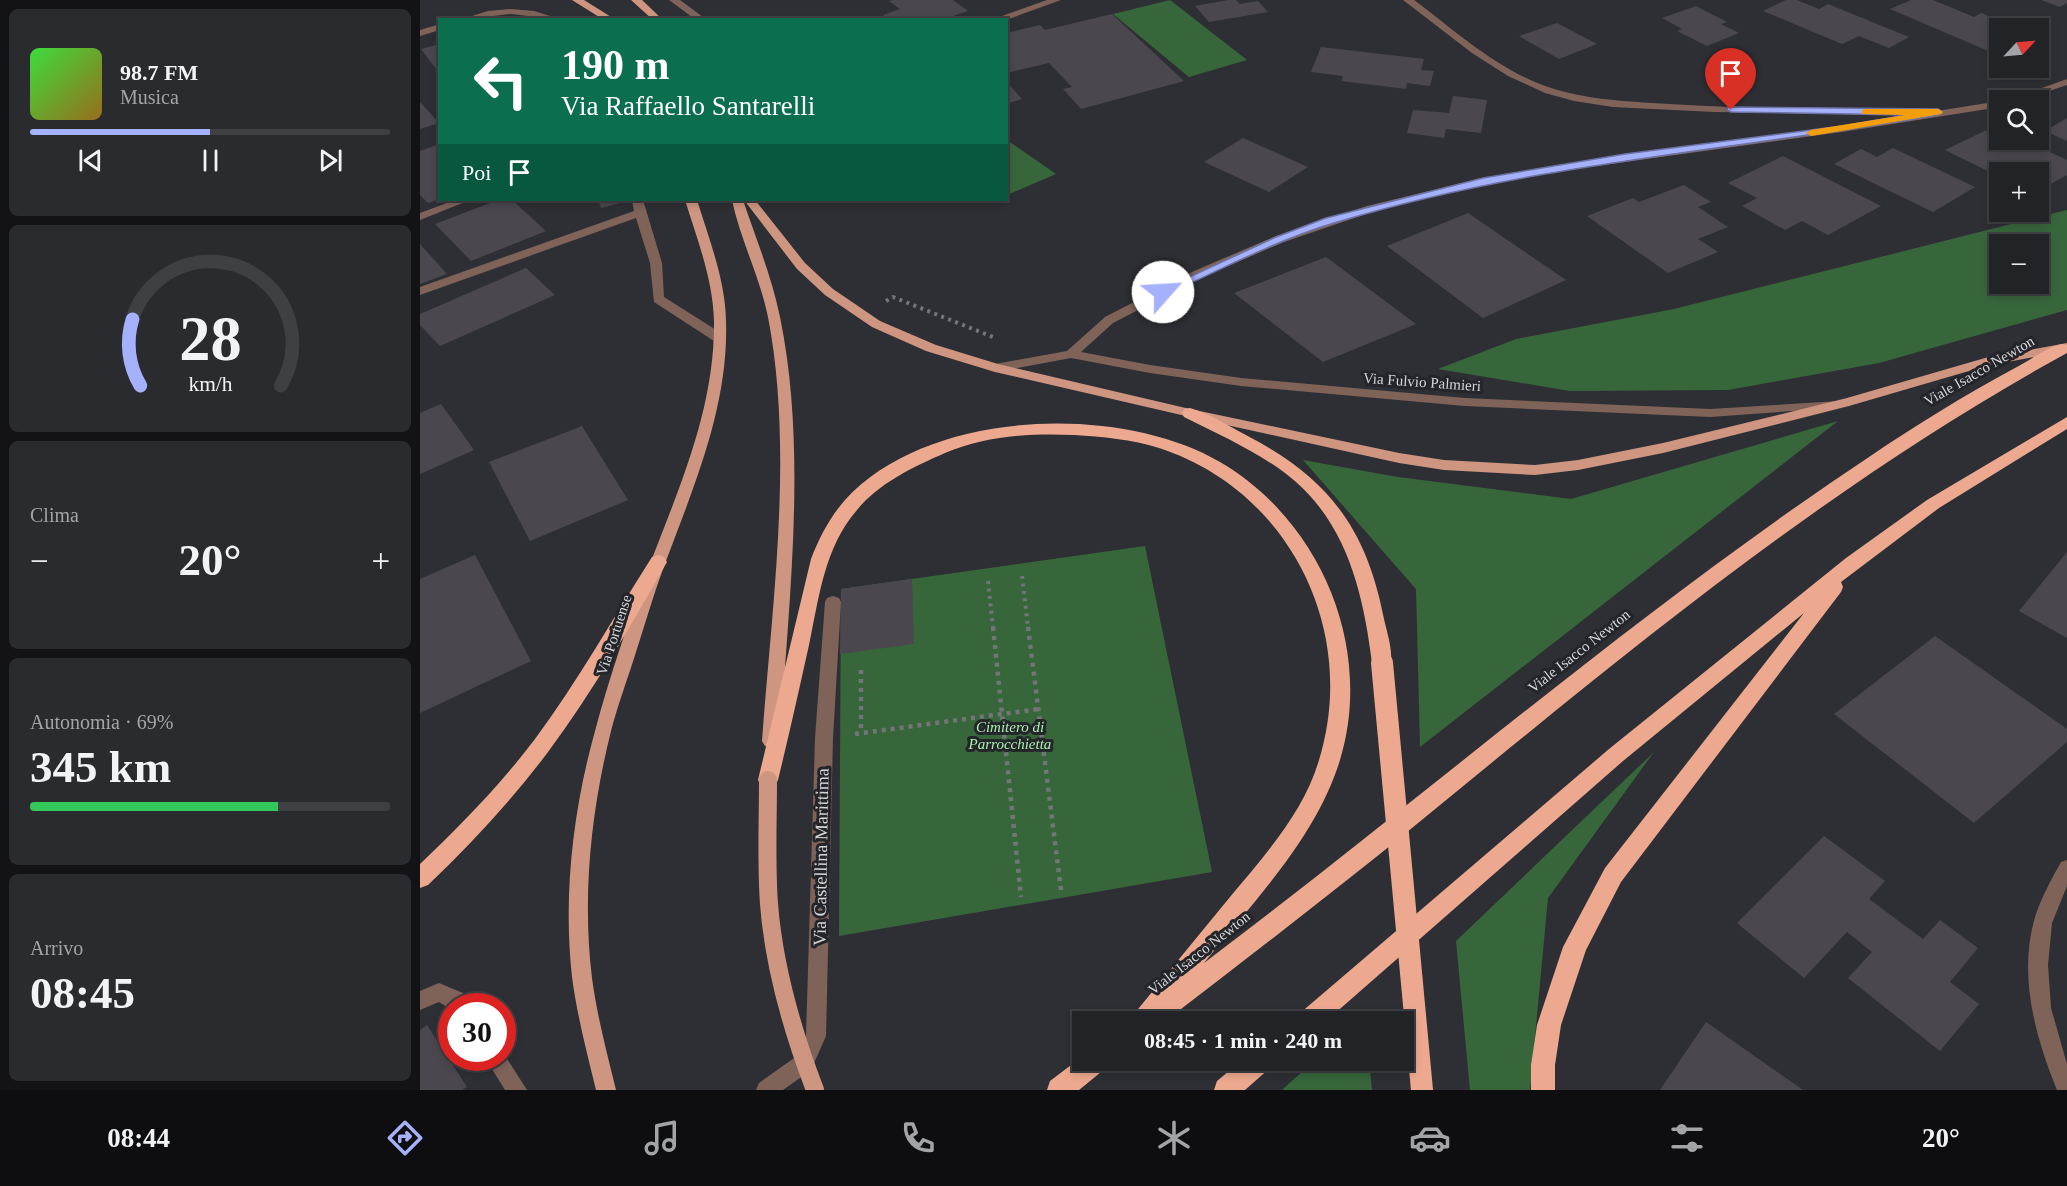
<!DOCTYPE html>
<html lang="it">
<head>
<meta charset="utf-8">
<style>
  body { margin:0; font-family:"Times New Roman",serif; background:#2a2b2f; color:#f1f3f6; height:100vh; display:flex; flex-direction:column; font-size:22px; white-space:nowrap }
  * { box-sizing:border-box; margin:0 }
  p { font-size:20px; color:#a2a4a7 }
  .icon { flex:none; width:33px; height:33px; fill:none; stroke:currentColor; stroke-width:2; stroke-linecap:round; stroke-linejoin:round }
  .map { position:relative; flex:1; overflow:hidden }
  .side { display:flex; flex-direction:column; gap:9px; padding:9px; background:#131315; width:420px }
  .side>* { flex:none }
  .guide { position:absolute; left:18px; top:18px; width:570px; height:183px; border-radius:0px; box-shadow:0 3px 9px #0003,0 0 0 2px #3f4044; background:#0b6e4f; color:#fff; overflow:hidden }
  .needle { width:39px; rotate:64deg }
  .buttons { position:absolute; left:1569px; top:18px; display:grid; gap:12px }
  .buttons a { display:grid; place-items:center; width:60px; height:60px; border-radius:0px; background:#222327; box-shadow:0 3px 9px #0003,0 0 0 2px #3f4044; font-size:30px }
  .speed { position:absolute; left:18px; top:993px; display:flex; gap:12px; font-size:30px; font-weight:700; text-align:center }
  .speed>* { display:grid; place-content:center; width:78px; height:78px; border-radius:50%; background:#222327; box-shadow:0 3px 9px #0003,0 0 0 2px #3f4044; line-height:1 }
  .speed .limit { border:9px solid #d22; background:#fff; color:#111 }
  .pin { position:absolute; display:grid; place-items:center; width:51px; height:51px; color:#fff; margin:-62px -26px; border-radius:50% 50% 50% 0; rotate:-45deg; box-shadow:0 0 6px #0007 }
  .pin .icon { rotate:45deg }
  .me { position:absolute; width:66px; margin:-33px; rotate:64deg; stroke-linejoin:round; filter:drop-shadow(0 0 4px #0008) }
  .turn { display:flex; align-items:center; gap:21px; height:126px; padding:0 24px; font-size:27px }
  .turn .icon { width:78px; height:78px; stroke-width:2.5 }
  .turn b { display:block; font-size:42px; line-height:51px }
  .then { display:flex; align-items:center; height:57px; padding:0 24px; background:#0003; gap:12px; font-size:22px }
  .big { font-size:45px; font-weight:800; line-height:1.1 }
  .side .card { flex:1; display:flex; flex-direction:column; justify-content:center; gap:9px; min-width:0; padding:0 21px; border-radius:9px; background:#2a2b2f }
  .side .dial { align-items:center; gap:0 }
  .dial svg { height:156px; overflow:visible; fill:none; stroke:#3f4044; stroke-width:7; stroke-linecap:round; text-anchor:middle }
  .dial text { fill:#f1f3f6; stroke:none }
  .song { display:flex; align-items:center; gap:18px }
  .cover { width:72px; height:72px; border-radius:9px; background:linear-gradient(135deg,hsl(120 70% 55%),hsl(40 70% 35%)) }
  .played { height:6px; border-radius:3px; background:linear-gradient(90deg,#a6b1fc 50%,#3f4044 50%) }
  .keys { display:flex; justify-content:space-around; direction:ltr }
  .heat { display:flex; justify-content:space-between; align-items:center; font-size:33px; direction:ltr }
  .charge { height:9px; border-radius:4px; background:linear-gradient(90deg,#34c759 69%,#3f4044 0) }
  .trip { position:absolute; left:652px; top:1011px; width:342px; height:60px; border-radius:0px; background:#222327; box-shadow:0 3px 9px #0003,0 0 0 2px #3f4044; font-weight:800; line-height:60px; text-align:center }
  .tabs { display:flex; height:96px; justify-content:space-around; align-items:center; background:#0e0e10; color:#a2a4a7 }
  .tabs .icon { width:42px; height:42px }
  .tabs .on { color:#a6b1fc }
  .tabs b { font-size:27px; color:#f1f3f6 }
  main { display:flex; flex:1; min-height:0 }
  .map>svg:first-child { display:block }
</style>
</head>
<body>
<main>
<section class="side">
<div class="card">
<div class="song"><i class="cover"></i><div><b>98.7 FM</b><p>Musica</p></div></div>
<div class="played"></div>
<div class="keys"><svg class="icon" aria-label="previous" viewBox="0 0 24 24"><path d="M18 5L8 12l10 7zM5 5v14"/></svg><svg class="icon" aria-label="pause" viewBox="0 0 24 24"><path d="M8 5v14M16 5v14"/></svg><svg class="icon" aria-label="next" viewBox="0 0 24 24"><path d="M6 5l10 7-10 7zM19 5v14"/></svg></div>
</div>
<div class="card dial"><svg viewBox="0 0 100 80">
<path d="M14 69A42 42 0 1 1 86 69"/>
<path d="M14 69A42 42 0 0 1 10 35" stroke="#a6b1fc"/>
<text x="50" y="56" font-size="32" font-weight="700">28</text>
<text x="50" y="72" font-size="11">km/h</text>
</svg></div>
<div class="card"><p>Clima</p>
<div class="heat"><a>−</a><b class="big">20°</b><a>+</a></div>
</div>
<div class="card"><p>Autonomia · 69%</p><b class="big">345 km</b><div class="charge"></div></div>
<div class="card"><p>Arrivo</p><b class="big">08:45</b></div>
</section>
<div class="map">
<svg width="1647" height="1090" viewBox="0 0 1647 1090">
  <rect width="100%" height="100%" fill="#2e2f34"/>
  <path fill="#38663b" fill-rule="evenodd" d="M750,0L827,60L769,77L693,14Z
    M587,140L636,174L587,195Z
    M1647,210V310L1459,363L1308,390L1150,391L1018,369L1096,339L1254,309ZM1618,244V284H1580V244Z
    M1418,421L1000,747L996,589L883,460L978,477L1151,499Z
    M725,546L792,872L419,936L421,589Z
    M1234,752L1128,898L1110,1090H1050L1036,941Z
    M894,1061H949L952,1090H862Z"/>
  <path fill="#4a484e" d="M473,0H533L548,11L520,20H469L463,15L480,9L469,1Z
    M808,0H816L820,4L838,1L848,12L789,22L775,6Z
    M1366,0H1377L1399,9L1408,4L1489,37L1469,48L1439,36L1422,44L1343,11Z
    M1491,0H1513L1554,17L1561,13L1598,28H1580V43L1566,50L1470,9Z
    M1621,0H1647V3L1640,7Z
    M1276,6L1307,22L1301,24L1319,33L1287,46L1257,31L1262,29L1242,18Z
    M692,14L764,81L661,109L643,89L652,87L629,63L586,73V33L620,25L625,30Z
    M1137,23L1177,44L1139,59L1099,36Z
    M20,44V74L1,49Z
    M901,47L1004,59L1001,70L1014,71L1010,86L987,83L986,89L921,81L923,76L891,72Z
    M586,81L602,99L586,104Z
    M1033,96L1067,100L1061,133L1026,129L1024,138L987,133L993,110L1029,113Z
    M0,102L19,123L0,129Z
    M1647,118V141L1625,131Z
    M1575,126L1580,128V140H1604L1647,160V175L1618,191V172H1580V177L1525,150Z
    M823,138L888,167L849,192L784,162Z
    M20,144V199L8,203L0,195V151Z
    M1473,148L1555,187L1513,212L1414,164L1441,149L1457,157Z
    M1363,156L1461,206L1408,235L1382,221L1365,230L1322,206L1337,198L1308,183Z
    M1264,185L1291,202L1278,207L1308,227L1278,239L1298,252L1248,273L1167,216L1213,198L1219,202Z
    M78,200H92L126,231L51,261L15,224Z
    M178,200H211L181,208Z
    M1048,213L1146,280L1063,318L967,246Z
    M0,244L27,274L0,284Z
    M906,257L996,324L903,362L814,293Z
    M106,268L135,295L20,346L0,325V314Z
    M21,404L54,450L0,474V413Z
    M162,426L208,500L110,541L69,462Z
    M1647,552V638L1599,611Z
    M55,555L111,661L0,713V579Z
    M492,579L494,644L420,654L421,589Z
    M1515,636L1647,729V742L1554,823L1414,714Z
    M1404,836L1465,881L1449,899L1503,939L1520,920L1558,948L1530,982L1559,1004L1520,1051L1428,978L1452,952L1427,932L1384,978L1317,923Z
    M1286,1022L1383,1090H1240Z
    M7,1025L47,1087L42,1090H0V1030Z"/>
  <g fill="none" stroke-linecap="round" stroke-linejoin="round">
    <path stroke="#747579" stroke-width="4" stroke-dasharray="3 4.5" stroke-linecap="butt" d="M466,301L473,297L573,337
      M602,576L608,628
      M568,581L573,628"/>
    <path stroke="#747579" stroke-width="4.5" stroke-dasharray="4 5" stroke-linecap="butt" d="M573,627L601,897
      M608,627L641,890
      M441,670V733
      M435,734L619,709"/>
    <path fill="#7f6359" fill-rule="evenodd" d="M249,0H260L287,20H276Z
      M627,0H641L586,20H571Z
      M983,0H994C1033,29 1070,63 1115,82C1158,100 1203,101 1249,104C1327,109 1404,108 1482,109L1487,112L1482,115L1294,112L1193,107L1154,101L1125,93L1088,76L1052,53Z
      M91,9L114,11L143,20L91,14L39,20L68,11Z
      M20,24V30L0,36V30Z
      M1647,79V85L1602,100H1588Z
      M1580,101V107L1422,132L1132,172L1063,184L955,211L864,242L782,277L693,323L661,352L730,365L821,378L1045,398L1290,409L1419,401L1421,404L1414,408L1290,417L1045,406L821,386L730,373L651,358L575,372L568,368L575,364L647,351L685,317L774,271L856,236L947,206L1063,178L1132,166L1422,126Z
      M35,200H50L0,220V213Z
      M212,200H223L242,263L244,297L304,335L305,338L304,341H294L234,302L230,263L216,218L0,295V287L214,211Z
      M413,596L419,598L421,602L413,738L406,1036L391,1070L363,1090H336L339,1083L377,1056L386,1036L395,738L405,602L407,598Z
      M1647,860V886L1632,923L1628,965L1631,1008L1647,1064V1090H1637C1615,1036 1598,975 1615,917C1621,898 1631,880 1641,862Z
      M19,983L43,993L51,1006H32V1010L19,1002L0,1010V991Z
      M82,1051L107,1090H85L65,1058H82Z"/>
    <path fill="#ce9680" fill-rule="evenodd" d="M152,0H164L196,20H184Z
      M211,0H222L243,20H233Z
      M265,200H277C289,239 305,279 306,320C309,408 273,488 243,569C233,596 225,624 216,652C208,678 198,704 191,731C171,811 162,896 172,978C177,1016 187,1053 196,1090H176C167,1053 157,1015 152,977C143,895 153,810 175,731C189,678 209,620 228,569C259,488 295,409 294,321C293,279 277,239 265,200Z
      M312,200H323C336,239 352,277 360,317C388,453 368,604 360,741L357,746L351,748L345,746L342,741C352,604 374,452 348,317C340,277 320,239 312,200Z
      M324,200H335L385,263L413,289L460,321L516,345L578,364L770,409L979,453L1024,460L1115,465L1158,460L1243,443L1427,398L1565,358L1647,343V351L1566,366L1429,406L1243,453L1158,470L1115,475L1024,470L979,463L770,417L575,372L506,351L452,327L405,295L377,269Z"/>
    <path fill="#eda98f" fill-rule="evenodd" d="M1642,344L1647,345V353C1409,483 1201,657 992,828C912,893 830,956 748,1019L742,1022H710L714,1014C746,975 778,936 810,897C844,856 884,812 899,760C939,630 869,490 739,448C712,439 682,437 654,435C610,433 566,436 525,453C493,467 459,483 437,510C404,548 399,598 389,645C379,690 369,735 358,780L355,786L348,789L341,786L338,780L391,559C399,538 410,517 425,500C507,409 699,403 800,462C901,521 954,648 920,760C896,838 834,901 784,963C1007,795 1217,611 1449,457C1496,425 1545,395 1595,368C1610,360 1626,348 1642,344Z
      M770,408C788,413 807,425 824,434C907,477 946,526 964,619C967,633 975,656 969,668L962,671L955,668L952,663C943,591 926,519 865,473C834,450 798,434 764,417L762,413L764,409Z
      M1647,417V429L1519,508L1421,582L1423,587L1421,592L1201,882L1166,950L1141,1025L1135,1065V1090H1111V1065L1117,1025L1143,947L1185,868L1384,613L1203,761L905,1022H875L879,1014L1189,749L1426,558L1507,500Z
      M238,555L244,557L247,562C210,627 172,693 128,752C92,800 51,844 8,885L0,888V864C41,825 81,784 115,739C158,681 193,618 232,557Z
      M663,1056V1060H689L686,1068L659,1090H627L630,1081Z
      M822,1060H853L850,1068L825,1090H794L797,1081Z"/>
    <path stroke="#ce9680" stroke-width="18" d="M348,780C348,821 346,863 349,904C354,968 372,1030 395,1090"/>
    <path stroke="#eda98f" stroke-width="22" d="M962,663L1002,1090"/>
  </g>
  <path fill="#a6b1fc" stroke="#6c73a4" stroke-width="1.5" d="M1308,107L1518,109L1523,112L1518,115C1316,150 1111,163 914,223C857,240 802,269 747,294L743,295L737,292L856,237L906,218L1063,178L1205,154L1422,126L1487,115L1311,112L1307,110Z"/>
  <path fill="#f59e0b" d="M1518,109L1523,112L1521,114L1391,136L1386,133L1391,130L1485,115L1442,114V110L1445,109Z"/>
  <g text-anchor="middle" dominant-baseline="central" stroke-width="6" stroke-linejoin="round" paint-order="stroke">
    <g font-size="15" fill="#d6d6d9" stroke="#24252a">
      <text transform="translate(1559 371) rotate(-30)">Viale Isacco Newton</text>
      <text transform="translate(1002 382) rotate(4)">Via Fulvio Palmieri</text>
      <text transform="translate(194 635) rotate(-72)">Via Portuense</text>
      <text transform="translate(1159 651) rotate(-38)">Viale Isacco Newton</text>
      <text transform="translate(779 953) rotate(-38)">Viale Isacco Newton</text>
    </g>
    <g font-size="15" font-style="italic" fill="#a9f1ab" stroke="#24252a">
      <text x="590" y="727">Cimitero di<tspan x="590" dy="17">Parrocchietta</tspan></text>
    </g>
    <g font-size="18" fill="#d6d6d9" stroke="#24252a">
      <text transform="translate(401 857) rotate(-89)">Via Castellina Marittima</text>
    </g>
  </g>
</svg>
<div class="buttons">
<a><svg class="needle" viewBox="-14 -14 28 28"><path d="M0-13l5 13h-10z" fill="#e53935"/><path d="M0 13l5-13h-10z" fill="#a2a4a7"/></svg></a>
<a><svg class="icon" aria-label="search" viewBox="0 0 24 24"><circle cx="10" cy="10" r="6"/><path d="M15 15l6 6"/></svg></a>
<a>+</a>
<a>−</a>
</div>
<div class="speed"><div class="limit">30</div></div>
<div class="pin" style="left:1311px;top:110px;background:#d93025"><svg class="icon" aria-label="arrive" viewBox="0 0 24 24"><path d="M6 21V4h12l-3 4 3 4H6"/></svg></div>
<svg class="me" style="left:743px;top:292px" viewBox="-20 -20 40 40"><circle r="19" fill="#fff"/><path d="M0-13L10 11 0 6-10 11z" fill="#a6b1fc"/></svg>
<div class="trip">08:45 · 1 min · 240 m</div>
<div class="guide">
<div class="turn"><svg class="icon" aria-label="left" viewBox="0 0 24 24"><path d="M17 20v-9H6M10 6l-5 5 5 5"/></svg><div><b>190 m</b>Via Raffaello Santarelli</div></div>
<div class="then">Poi<svg class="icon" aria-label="arrive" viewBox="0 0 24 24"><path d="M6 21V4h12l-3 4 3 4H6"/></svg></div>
</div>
</div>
</main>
<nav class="tabs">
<b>08:44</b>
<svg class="icon on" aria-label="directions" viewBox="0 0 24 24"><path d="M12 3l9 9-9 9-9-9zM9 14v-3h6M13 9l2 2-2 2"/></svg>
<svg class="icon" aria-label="music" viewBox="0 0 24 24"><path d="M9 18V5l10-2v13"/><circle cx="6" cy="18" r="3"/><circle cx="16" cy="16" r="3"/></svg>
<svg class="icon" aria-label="phone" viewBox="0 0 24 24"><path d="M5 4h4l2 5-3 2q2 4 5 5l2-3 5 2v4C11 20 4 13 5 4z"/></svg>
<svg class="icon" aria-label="climate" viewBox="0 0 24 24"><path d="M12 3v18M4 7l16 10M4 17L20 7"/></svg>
<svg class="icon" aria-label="car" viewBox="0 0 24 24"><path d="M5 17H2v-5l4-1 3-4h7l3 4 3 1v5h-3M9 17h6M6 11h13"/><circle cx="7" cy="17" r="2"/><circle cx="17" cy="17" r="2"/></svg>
<svg class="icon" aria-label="filters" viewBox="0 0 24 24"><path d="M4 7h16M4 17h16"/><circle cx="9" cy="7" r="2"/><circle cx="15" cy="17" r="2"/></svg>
<b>20°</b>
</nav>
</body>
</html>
